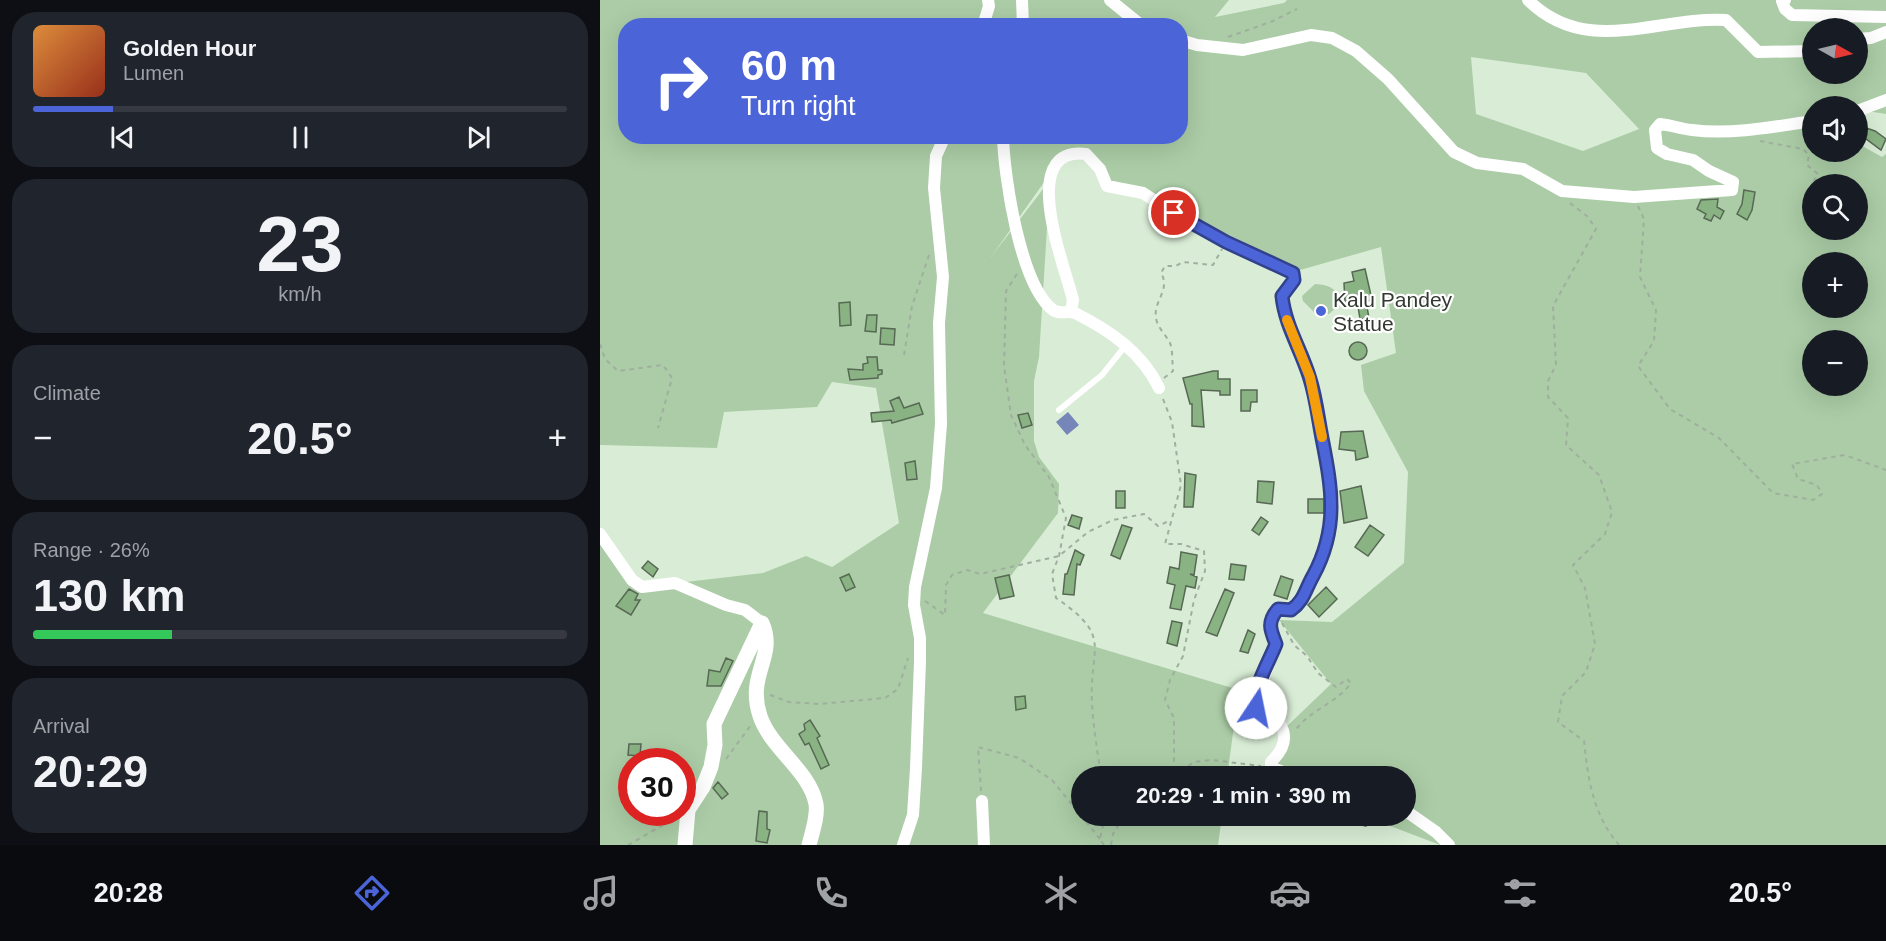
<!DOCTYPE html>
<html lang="en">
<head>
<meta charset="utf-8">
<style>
  body { margin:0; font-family:Helvetica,sans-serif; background:#20242c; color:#f1f3f6; height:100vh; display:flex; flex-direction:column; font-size:22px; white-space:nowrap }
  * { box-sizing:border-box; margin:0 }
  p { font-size:20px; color:#9ea1a6 }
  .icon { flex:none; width:33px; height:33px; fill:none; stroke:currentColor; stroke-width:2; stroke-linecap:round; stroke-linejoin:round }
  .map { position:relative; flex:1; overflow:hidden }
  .details { display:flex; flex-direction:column; gap:12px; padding:12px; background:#0d0f14; width:600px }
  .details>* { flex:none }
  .guide { position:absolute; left:18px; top:18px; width:570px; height:126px; border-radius:24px; box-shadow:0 6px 24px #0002; background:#4b64d8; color:#fff; overflow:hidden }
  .needle { width:39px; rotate:98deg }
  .fabs { position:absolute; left:1202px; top:18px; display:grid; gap:12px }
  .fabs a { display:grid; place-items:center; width:66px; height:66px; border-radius:50%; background:#171b24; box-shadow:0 6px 24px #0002; font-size:30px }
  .speed { position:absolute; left:18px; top:748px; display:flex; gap:12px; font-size:30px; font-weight:700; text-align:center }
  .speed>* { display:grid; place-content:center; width:78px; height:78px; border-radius:50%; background:#171b24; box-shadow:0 6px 24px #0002; line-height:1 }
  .speed .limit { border:9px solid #d22; background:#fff; color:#111 }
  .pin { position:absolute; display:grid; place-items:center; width:51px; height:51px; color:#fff; margin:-26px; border:3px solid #fff; border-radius:50%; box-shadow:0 2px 6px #0007 }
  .me { position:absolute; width:66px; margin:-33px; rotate:11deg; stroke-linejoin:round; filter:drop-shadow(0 0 4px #0008) }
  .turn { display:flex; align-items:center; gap:21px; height:126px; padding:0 24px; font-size:27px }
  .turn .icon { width:78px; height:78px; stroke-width:2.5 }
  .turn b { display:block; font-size:42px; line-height:51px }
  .big { font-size:45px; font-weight:700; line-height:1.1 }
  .details .widget { flex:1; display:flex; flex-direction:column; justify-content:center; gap:9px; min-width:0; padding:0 21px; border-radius:24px; background:#20242c }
  .details .dial { align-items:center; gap:0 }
  .dial b { font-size:78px; line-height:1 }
  .song { display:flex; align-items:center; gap:18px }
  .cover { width:72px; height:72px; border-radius:9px; background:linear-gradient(135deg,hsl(30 70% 55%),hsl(10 70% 35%)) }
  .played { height:6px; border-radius:3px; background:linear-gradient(90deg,#4b64d8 15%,#363941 15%) }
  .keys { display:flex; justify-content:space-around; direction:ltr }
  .heat { display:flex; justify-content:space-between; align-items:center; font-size:33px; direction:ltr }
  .charge { height:9px; border-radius:4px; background:linear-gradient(90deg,#34c759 26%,#363941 0) }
  .trip { position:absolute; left:471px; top:766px; width:345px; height:60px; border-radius:30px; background:#171b24; box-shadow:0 6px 24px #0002; font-weight:700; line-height:60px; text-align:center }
  .tab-bar { display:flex; height:96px; justify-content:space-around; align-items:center; background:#090b0e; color:#9ea1a6 }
  .tab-bar .icon { width:42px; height:42px }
  .tab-bar .selected { color:#4b64d8 }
  .tab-bar b { font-size:27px; color:#f1f3f6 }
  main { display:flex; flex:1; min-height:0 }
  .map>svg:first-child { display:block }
</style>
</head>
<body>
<main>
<section class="details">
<div class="widget">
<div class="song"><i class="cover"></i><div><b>Golden Hour</b><p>Lumen</p></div></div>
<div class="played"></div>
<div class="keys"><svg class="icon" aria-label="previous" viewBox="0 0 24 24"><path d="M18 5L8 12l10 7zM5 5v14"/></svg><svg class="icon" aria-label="pause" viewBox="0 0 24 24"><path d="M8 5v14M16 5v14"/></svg><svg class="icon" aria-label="next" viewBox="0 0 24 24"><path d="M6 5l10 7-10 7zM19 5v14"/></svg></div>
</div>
<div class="widget dial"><b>23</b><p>km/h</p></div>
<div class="widget"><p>Climate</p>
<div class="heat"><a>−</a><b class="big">20.5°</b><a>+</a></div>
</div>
<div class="widget"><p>Range · 26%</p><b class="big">130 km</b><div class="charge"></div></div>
<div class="widget"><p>Arrival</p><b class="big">20:29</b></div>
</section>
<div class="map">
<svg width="1286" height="845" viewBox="0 0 1286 845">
  <rect width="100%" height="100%" fill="#d9edd6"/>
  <path fill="#abcca6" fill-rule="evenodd" d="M0,0H629L615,17L684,3L687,0H1286V114L1261,110L1257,106H1212V152H1257V143L1282,157L1286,154V845H840L764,816H806V777H676L683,730L731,684L679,620L732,622L804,563L808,472L764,391L761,365L796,353L781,247L693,272L543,193L507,186L486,154L462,157L391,257L450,180L439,357L434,381V441L439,457L459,484L458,513L383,613L639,690L627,777H482V816H622L618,845H0V531L42,587L163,573L206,556L232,567L299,523L276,388L232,382L217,407L124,412L117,448L0,445ZM26,26H580V136H26ZM1212,28H1257V74H1212ZM871,57L986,73L1039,129L983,151L876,114ZM1212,184H1257V230H1212ZM1212,262H1257V308H1212ZM1212,340H1257V386H1212ZM32,762H82V813H32Z
    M715,284C730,285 739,288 738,306L729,314L715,313L703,301L702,296Z"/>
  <path fill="#7686b9" d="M468,412L479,425L467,435L456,422Z"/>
  <path fill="#8ab384" stroke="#576854" stroke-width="1.5" d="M1257,125L1275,131L1286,139L1281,150L1266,139L1257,136Z
    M1144,190L1155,192L1152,210L1147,220L1137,214L1142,204Z
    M1118,199L1117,207L1124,211L1120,219L1114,215L1111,221L1104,218L1106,214L1097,209L1101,200Z
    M765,269L772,300L766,301L769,318L760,319L757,301L745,303L744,283L754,281L752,272Z
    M250,302L251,325L240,326L239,303Z
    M267,315H277L276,332L265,331Z
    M281,328L295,329L294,345L280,344Z
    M749 351a9 9 0 1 1 18 0a9 9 0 1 1-18 0Z
    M267,357H277L278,370H282V374L278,375V378L250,380L248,369L263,370V364L268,363Z
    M613,371H618V379H630V395H620V391L601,390L604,427L592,426V404H590L583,378Z
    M641,390H657V402H651L650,411H641Z
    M299,397L304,408L319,403L323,414L292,423L291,420L272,422L271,413L294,411L290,401Z
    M428,413L432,425L422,428L418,415Z
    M763,431L768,457L756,460L755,451L739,449L741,432Z
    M315,461L317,479L307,480L305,463Z
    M585,473L596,475L593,507H584Z
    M658,481L674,482L672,504L657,502Z
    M761,486L767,518L744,523L740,491Z
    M516,491H525V508H516Z
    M708,499H724V513H708Z
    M472,515L482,518L479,529L468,525Z
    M661,517L668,522L659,535L652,530Z
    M522,525L532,528L520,559L511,555Z
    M770,525L784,535L768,556L755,547Z
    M475,550L484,555L480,565L477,564L474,595L463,594L465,574H467Z
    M581,552L597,555L594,575L590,574L597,577L595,588L586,586L581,610L570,608L575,585L567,583L570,567L579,569Z
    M48,561L58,569L53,577L42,568Z
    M631,564L646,566L644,580L629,579Z
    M249,574L255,587L246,591L240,578Z
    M409,575L414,596L400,599L395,578Z
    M681,576L693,580L687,599L674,595Z
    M726,587L737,599L719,617L708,605Z
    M29,589L38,594L35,600H40L31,615L16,606Z
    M625,589L634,593L617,636L606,632Z
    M572,621L582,623L577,646L567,643Z
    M648,630L655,634L648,653L640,651Z
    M126,658L133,661L121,686H107L109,670L120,672Z
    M425,696L426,708L416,710L415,697Z
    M210,720L220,736L217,738L229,765L221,769L209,743L205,745L199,734L205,730L204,724Z
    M29,744H41L40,756L28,755Z
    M118,782L128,794L122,799L113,788Z
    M159,811L167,812V829L170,830L167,843L156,841Z
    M737,816H768L766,826L736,819Z"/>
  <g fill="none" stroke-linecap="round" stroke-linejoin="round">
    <path stroke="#9faf9d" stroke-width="2" stroke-dasharray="4.5 4.5" stroke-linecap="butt" d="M628,37L673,21L697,9
      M1160,141L1203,149L1209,155L1207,165L1218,174L1212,184
      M1205,193L1212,185
      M970,203L987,216L996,229L953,306L956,365L948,381V397L968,418L966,445L999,475L1012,512L1005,534L973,565L985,588L995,644L986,672L962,696L958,722L984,741C988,779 993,815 1019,845
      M1038,206L1044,219L1040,277L1056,310L1054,341L1038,366L1070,409L1119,438L1173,493L1213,500L1222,494L1217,485L1198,479L1192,464L1245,455L1286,470
      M417,274L406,291L404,366L411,415L425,445L449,477L466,518L459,556L452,574L456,598C514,637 489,647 492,703C493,727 498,753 501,777
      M0,344L5,359L18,371L63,365L72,378L58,428
      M304,355L312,306L329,255
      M564,378L573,371C572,363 573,350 570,343C566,335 557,327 556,318C553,301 571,290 561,273L565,266H576L583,262L613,265L622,249
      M563,399L572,422L581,485L565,544H581L604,551L605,571L594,600L583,656L570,680L565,700L574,718V776L594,762L612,760L661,766
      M325,601L345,615L346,585L352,575L367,570L380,574L459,556L488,532L513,520L544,514L558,526L569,521
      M682,623L694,645L707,656L718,673L736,687L747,679L751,683C736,704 709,710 695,731
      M170,695L189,702L219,704L285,698L298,689L308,658
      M126,759L151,725
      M381,791L378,747L419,758L452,780L500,839
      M28,845L75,818
      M504,845L500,839L505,816
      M511,845L513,834L524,816"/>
    <path stroke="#fff" stroke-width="6" d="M459,410L502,375L526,345"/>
    <path stroke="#fff" stroke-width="12" d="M422,0L423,26
      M510,0L542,26
      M928,0C987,58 1057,16 1126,20L1158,52L1212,51
      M1185,0L1182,1L1185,9L1192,15L1286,17
      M383,26L389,6L388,0
      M1257,39L1271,38L1286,32
      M580,40L597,45L643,50L711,35L732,38L756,51L788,79L854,152L877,163L923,169L962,191L1034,197L1132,190L1133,182L1109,171L1093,160L1067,154L1057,148L1055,130L1060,124C1071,125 1081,129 1092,130C1131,135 1173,127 1212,121
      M1257,111L1286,100
      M403,136C404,176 420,285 453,310C460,315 468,310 475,313C509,330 542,352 559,388
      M471,311L473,300C465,266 416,146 486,154L500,169L507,186L543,193L587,222L693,272L694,280L682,296V302L689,326L710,377L733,501C730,538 723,550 709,583C704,595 702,602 691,610L678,609C667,622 670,629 676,644L655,702L656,708C685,718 694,740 671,762V767L695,777
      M0,534L32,580L42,587L75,583L126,605L145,610L162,623
      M382,801L384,845
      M806,811L836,832L849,845
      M303,845L313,815L316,768L320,661V638L314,605L315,587L336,488L341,424L339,323L343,277L334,188L336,156L345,136"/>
    <path stroke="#fff" stroke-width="15" d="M85,845L88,810L103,787L111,767L115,745L114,724L162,623C177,657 146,674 160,716C171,749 210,771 216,804C218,816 212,833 209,845"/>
  </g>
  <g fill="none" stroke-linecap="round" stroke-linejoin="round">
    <g stroke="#31418c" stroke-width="15">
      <path id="route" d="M574,213L626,242L693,273L694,280L682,296C685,326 702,351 710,379C716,398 718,418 722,438C732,489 739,528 713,576C705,590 704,601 691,610L678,609C667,622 670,629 676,644C669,662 652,689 656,708"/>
    </g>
    <use href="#route" stroke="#4b64d8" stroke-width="10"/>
    <path stroke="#f59e0b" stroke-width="10" d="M687,320L710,377L722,437"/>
  </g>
  <circle fill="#4b64d8" stroke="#fff" stroke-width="2" cx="721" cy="311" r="6"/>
  <g text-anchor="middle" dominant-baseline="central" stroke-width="4.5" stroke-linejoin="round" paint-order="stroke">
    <g font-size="21" fill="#313930" stroke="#fff" text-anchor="start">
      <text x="733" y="299">Kalu Pandey<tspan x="733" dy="24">Statue</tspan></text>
    </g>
  </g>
</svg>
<div class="fabs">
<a><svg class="needle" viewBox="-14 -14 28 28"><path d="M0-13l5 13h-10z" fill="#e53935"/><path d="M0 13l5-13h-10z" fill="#9ea1a6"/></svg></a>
<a><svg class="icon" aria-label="sound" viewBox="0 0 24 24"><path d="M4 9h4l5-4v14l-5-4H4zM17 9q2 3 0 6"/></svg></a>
<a><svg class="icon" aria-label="search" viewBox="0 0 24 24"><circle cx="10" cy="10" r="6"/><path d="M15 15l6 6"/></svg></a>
<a>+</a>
<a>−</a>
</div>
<div class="speed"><div class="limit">30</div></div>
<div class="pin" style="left:574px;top:213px;background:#d93025"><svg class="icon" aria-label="arrive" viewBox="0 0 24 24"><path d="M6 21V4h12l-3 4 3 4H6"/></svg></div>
<svg class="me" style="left:656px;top:708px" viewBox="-20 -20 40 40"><circle r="19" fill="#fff"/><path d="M0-13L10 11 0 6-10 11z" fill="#4b64d8"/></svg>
<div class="trip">20:29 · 1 min · 390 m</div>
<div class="guide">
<div class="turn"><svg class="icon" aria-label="right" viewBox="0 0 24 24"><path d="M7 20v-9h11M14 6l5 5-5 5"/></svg><div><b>60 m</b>Turn right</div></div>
</div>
</div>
</main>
<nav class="tab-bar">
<b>20:28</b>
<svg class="icon selected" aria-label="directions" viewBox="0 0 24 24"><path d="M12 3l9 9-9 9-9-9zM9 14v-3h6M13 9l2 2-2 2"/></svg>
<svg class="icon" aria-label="music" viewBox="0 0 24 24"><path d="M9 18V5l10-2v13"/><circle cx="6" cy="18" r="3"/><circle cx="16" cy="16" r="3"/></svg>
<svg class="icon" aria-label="phone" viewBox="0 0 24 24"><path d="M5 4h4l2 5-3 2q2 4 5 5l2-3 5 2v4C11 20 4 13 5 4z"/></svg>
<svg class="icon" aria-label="climate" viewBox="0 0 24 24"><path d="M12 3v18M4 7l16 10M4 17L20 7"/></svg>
<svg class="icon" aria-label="car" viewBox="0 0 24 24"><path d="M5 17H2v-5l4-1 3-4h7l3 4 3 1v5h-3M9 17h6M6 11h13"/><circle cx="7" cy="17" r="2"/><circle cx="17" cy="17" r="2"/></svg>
<svg class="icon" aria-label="filters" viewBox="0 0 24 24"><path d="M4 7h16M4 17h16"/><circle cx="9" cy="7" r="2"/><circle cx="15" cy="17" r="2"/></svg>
<b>20.5°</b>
</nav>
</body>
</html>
